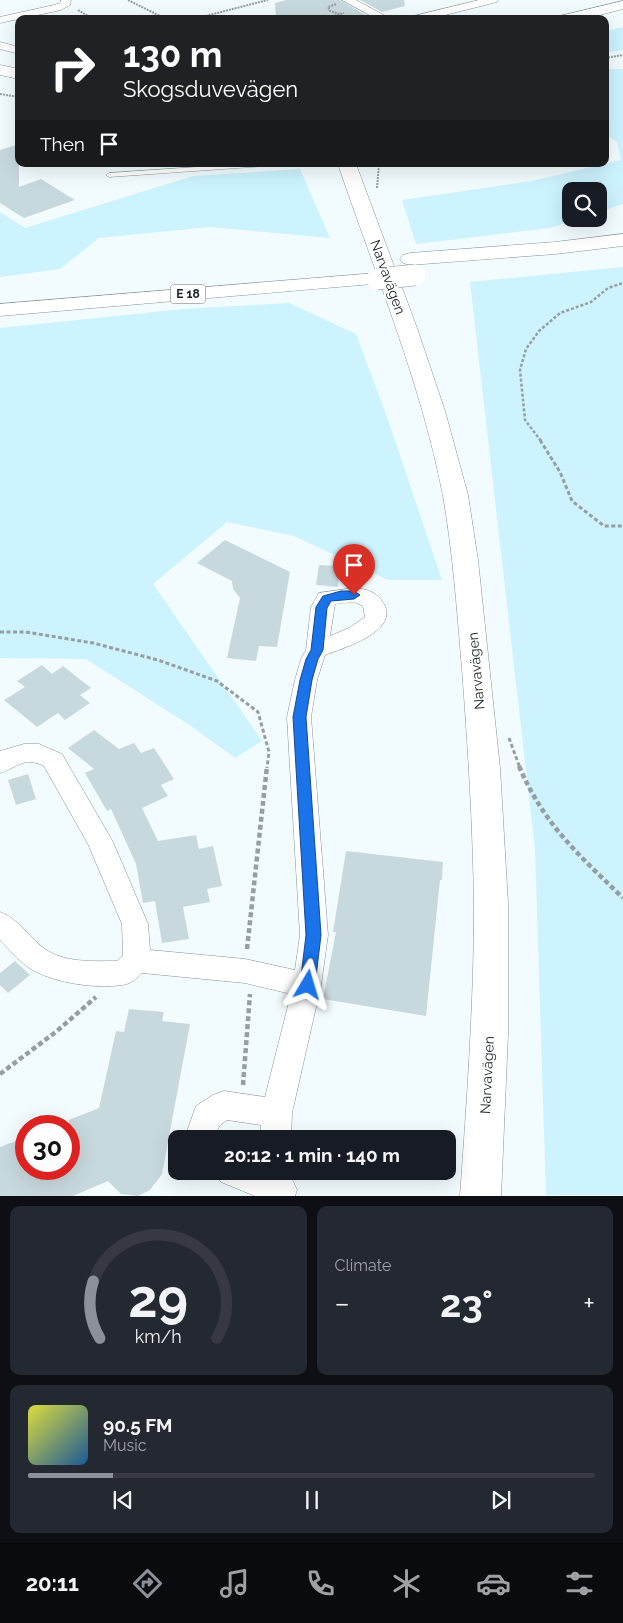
<!DOCTYPE html>
<html lang="en">
<head>
<meta charset="utf-8">
<style>
  body { margin:0; font-family:Raleway,sans-serif; background:#242831; color:#f1f3f6; height:100vh; display:flex; flex-direction:column; font-size:19px; white-space:nowrap }
  * { box-sizing:border-box; margin:0 }
  p { font-size:16px; color:#9ea1a6 }
  .icon { flex:none; width:28px; height:28px; fill:none; stroke:currentColor; stroke-width:2; stroke-linecap:round; stroke-linejoin:round }
  .map { position:relative; height:1196px; overflow:hidden }
  .sheet { display:flex; flex-direction:column; gap:10px; padding:10px; background:#0d0f14; flex:1 }
  .sheet>* { flex:none }
  .top-card { position:absolute; left:15px; top:15px; width:594px; height:152px; border-radius:10px; box-shadow:0 5px 20px #0002; background:#202124; color:#fff; overflow:hidden }
  .controls { position:absolute; left:562px; top:182px; display:grid; gap:10px }
  .controls a { display:grid; place-items:center; width:45px; height:45px; border-radius:10px; background:#171b24; box-shadow:0 5px 20px #0002; font-size:25px }
  .speed { position:absolute; left:15px; top:1115px; display:flex; gap:10px; font-size:25px; font-weight:700; text-align:center }
  .speed>* { display:grid; place-content:center; width:65px; height:65px; border-radius:50%; background:#171b24; box-shadow:0 5px 20px #0002; line-height:1 }
  .speed .limit { border:8px solid #d22; background:#fff; color:#111 }
  .pin { position:absolute; display:grid; place-items:center; width:42px; height:42px; color:#fff; margin:-51px -21px; border-radius:50% 50% 50% 0; rotate:-45deg; box-shadow:0 0 5px #0007 }
  .pin .icon { rotate:45deg }
  .me { position:absolute; width:55px; margin:-28px; rotate:7deg; stroke-linejoin:round; filter:drop-shadow(0 0 4px #0008) }
  .turn { display:flex; align-items:center; gap:18px; height:105px; padding:0 25px; font-size:22px }
  .turn .icon { width:65px; height:65px; stroke-width:2.5 }
  .turn b { display:block; font-size:35px; line-height:42px }
  .then { display:flex; align-items:center; height:48px; padding:0 25px; background:#0003; gap:10px; font-size:19px }
  .big { font-size:38px; font-weight:700; line-height:1.1 }
  .sheet .tile { flex:1; display:flex; flex-direction:column; justify-content:center; gap:8px; min-width:0; padding:0 18px; border-radius:10px; background:#242831 }
  .sheet .dial { align-items:center; gap:0 }
  .dial svg { height:130px; overflow:visible; fill:none; stroke:#363941; stroke-width:7; stroke-linecap:round; text-anchor:middle }
  .dial text { fill:#f1f3f6; stroke:none }
  .song { display:flex; align-items:center; gap:15px }
  .cover { width:60px; height:60px; border-radius:8px; background:linear-gradient(135deg,hsl(60 70% 55%),hsl(210 70% 35%)) }
  .played { height:5px; border-radius:2px; background:linear-gradient(90deg,#8c9099 15%,#363941 15%) }
  .keys { display:flex; justify-content:space-around; direction:ltr }
  .heat { display:flex; justify-content:space-between; align-items:center; font-size:28px; direction:ltr }
  .sheet .tiles { flex:1; display:grid; gap:10px; grid-template-columns:1fr 1fr }
  .tile:last-child { grid-column:span 2 }
  .trip { position:absolute; left:168px; top:1130px; width:288px; height:50px; border-radius:10px; background:#171b24; box-shadow:0 5px 20px #0002; font-weight:700; line-height:50px; text-align:center }
  .tabs { display:flex; height:80px; justify-content:space-around; align-items:center; background:#090b0e; color:#9ea1a6 }
  .tabs .icon { width:35px; height:35px }
  .tabs .active { color:#8c9099 }
  .tabs b { font-size:22px; color:#f1f3f6 }
  .map>svg:first-child { display:block }
</style>
</head>
<body>
<div class="map">
<svg width="623" height="1196" viewBox="0 0 623 1196">
  <rect width="100%" height="100%" fill="#f2fcff"/>
  <path fill="#ccf3fe" d="M623,27V50L605,53V31Z
    M605,69H623V204L599,212V191H571V219H578L550,228L416,244L402,200L532,181L621,160L617,142L605,134Z
    M300,169L330,238L210,227L99,238L60,269L0,277V212L25,228L193,176Z
    M623,267V1195H546L535,849L470,282Z
    M289,303L356,334L387,417L442,580H388L294,536L227,522L153,584L262,741L235,758L191,726L86,659L0,658V328L183,309Z"/>
  <path fill="#c8d9dd" d="M286,0H340L367,16L355,19H276L275,3Z
    M360,0H404L405,6L382,12Z
    M19,144V187L41,179L75,200L24,218L0,203V150Z
    M225,540L290,572L277,647L259,646L256,661L227,658L240,598L233,589L232,581L197,563Z
    M319,565L340,566L338,587L316,585Z
    M42,665L52,674L63,666L91,688L80,695L90,703L65,720L58,713L37,727L4,700L25,687L17,681Z
    M94,730L119,749L134,743L141,753L154,748L174,779L161,785L168,796L142,808L158,841L196,835L199,849L213,846L222,886L207,889L210,902L183,907L189,939L162,943L155,901L143,903L136,864L111,809L107,811L85,773L94,769L68,748Z
    M28,774L36,799L16,805L8,780Z
    M346,851L443,862L442,880H440L426,1016L323,999L336,932H333Z
    M15,961L30,975L8,993L0,985V973Z
    M129,1009L164,1012L162,1021L190,1024L162,1174L150,1190L138,1196L121,1194L108,1181L73,1196H0V1147L26,1137V1169H69V1120L99,1108L116,1031L124,1032Z"/>
  <g fill="none" stroke-linecap="round" stroke-linejoin="round">
    <g stroke="#839397" stroke-width="1">
      <path id="service" d="M241,164H268L265,166L109,177L106,175L109,173Z"/>
    </g>
    <g stroke="#839397" stroke-width="1">
      <path id="minor" d="M61,0H71L70,5L61,10L0,23V17L54,5L60,3Z
        M342,0H356L391,19H377Z
        M479,0H498L497,2L429,19H409L410,17Z
        M0,42L19,47V54L0,49Z
        M354,588C367,589 377,592 384,604C399,632 343,648 325,655L317,680L311,717L328,935L321,985L292,1113L291,1139H261V1125L227,1120C220,1125 215,1129 217,1139H187L186,1134L196,1106L213,1095L224,1091L265,1097L291,994L245,983L142,973C136,979 131,984 122,985C96,989 51,983 28,967C18,960 9,949 0,940V912C20,919 30,940 48,951C68,963 95,961 117,961L123,956L122,924L88,844L44,766C23,756 19,767 0,773V751L24,744H39L62,754L113,842L148,924L150,950L245,959L295,970L300,935L287,717L295,680L301,659L306,650L311,607L319,593ZM354,602L363,606L365,617L349,628L330,636L335,604Z
        M216,1171H273L292,1179L297,1190L295,1196H255L221,1182Z"/>
    </g>
    <g stroke="#839397" stroke-width="1">
      <path id="secondary" d="M623,1V9L584,19H558L560,16Z
        M0,65L19,69V79L0,75Z
        M338,164H356L417,328L445,411L468,495L478,560L500,768L508,903V1034L501,1196H460C467,1099 474,1003 474,906C473,827 468,748 462,669C457,611 453,553 443,496C421,382 375,274 338,164Z"/>
    </g>
    <g stroke="#839397" stroke-width="1">
      <path id="motorway" d="M623,234V246L555,254L410,265L403,263L400,259L403,255L410,253L555,242Z
        M377,273L384,275L387,279L384,283L0,316V304Z"/>
    </g>
    <path stroke="#969ea1" stroke-width="2" stroke-dasharray="2 1" stroke-linecap="butt" d="M128,0L166,19
      M336,4L328,7L330,11L340,14
      M78,10L93,19
      M194,19L268,0
      M323,19L344,13
      M605,58L623,55
      M0,94L19,97
      M377,188L379,164"/>
    <path stroke="#969ea1" stroke-width="2.5" stroke-dasharray="3 2" stroke-linecap="butt" d="M541,441L525,420L520,370L526,349L539,331L560,313L591,302L608,288L623,283"/>
    <path stroke="#969ea1" stroke-width="3" stroke-dasharray="4 2.5" stroke-linecap="butt" d="M540,440L560,472L572,501L604,526H623
      M0,632H26L93,643L158,660L217,681L258,712L269,752L267,768
      M509,738L520,768"/>
    <path stroke="#969ea1" stroke-width="4.5" stroke-dasharray="5 3" stroke-linecap="butt" d="M519,766C544,825 579,855 623,898
      M247,949L267,766
      M0,1074L57,1031L96,997
      M243,1085L250,994
      M235,1139L236,1131"/>
    <use href="#service" fill="#fff" fill-rule="evenodd"/>
    <use href="#minor" fill="#fff" fill-rule="evenodd"/>
    <use href="#secondary" fill="#fff" fill-rule="evenodd"/>
    <use href="#motorway" fill="#fff" fill-rule="evenodd"/>
    <g stroke="#839397" stroke-width="22" stroke-linecap="butt">
      <path id="motorway-bridge" d="M377,279L415,275"/>
    </g>
    <use href="#motorway-bridge" stroke="#fff" stroke-width="21"/>
  </g>
  <path fill="#1a73e8" stroke="#114b97" d="M341,591H354L360,595L354,599L331,601L327,608L323,650L318,659L312,680L306,717L321,935L315,985L313,990L308,992L302,990L300,985L306,935L293,717L300,680L306,659L311,650L316,607L323,596Z"/>
  <g text-anchor="middle" dominant-baseline="central" stroke-width="4.5" stroke-linejoin="round" paint-order="stroke">
    <rect fill="#fff" stroke="#606466" stroke-width="1" x="170.5" y="284.5" width="35" height="19" rx="4"/>
    <g font-size="12" font-weight="bold" fill="#1c2224">
      <text x="188" y="294">E 18</text>
    </g>
    <g font-size="14" fill="#1c2224" stroke="#fff">
      <text transform="translate(388 277) rotate(70)">Narvavägen</text>
      <text transform="translate(476 671) rotate(-95)">Narvavägen</text>
      <text transform="translate(487 1075) rotate(-87)">Narvavägen</text>
    </g>
  </g>
</svg>
<div class="controls">
<a><svg class="icon" aria-label="search" viewBox="0 0 24 24"><circle cx="10" cy="10" r="6"/><path d="M15 15l6 6"/></svg></a>
</div>
<div class="speed"><div class="limit">30</div></div>
<div class="pin" style="left:354px;top:595px;background:#d93025"><svg class="icon" aria-label="arrive" viewBox="0 0 24 24"><path d="M6 21V4h12l-3 4 3 4H6"/></svg></div>
<svg class="me" style="left:308px;top:985px" viewBox="-20 -20 40 40"><path d="M0-17L14 15 0 8-14 15z" fill="#1a73e8" stroke="#fff" stroke-width="4"/></svg>
<div class="trip">20:12 · 1 min · 140 m</div>
<div class="top-card">
<div class="turn"><svg class="icon" aria-label="right" viewBox="0 0 24 24"><path d="M7 20v-9h11M14 6l5 5-5 5"/></svg><div><b>130 m</b>Skogsduvevägen</div></div>
<div class="then">Then<svg class="icon" aria-label="arrive" viewBox="0 0 24 24"><path d="M6 21V4h12l-3 4 3 4H6"/></svg></div>
</div>
</div>
<section class="sheet">
<div class="tiles">
<div class="tile dial"><svg viewBox="0 0 100 80">
<path d="M14 69A42 42 0 1 1 86 69"/>
<path d="M14 69A42 42 0 0 1 10 34" stroke="#8c9099"/>
<text x="50" y="56" font-size="32" font-weight="700">29</text>
<text x="50" y="72" font-size="11">km/h</text>
</svg></div>
<div class="tile"><p>Climate</p>
<div class="heat"><a>−</a><b class="big">23°</b><a>+</a></div>
</div>
<div class="tile">
<div class="song"><i class="cover"></i><div><b>90.5 FM</b><p>Music</p></div></div>
<div class="played"></div>
<div class="keys"><svg class="icon" aria-label="previous" viewBox="0 0 24 24"><path d="M18 5L8 12l10 7zM5 5v14"/></svg><svg class="icon" aria-label="pause" viewBox="0 0 24 24"><path d="M8 5v14M16 5v14"/></svg><svg class="icon" aria-label="next" viewBox="0 0 24 24"><path d="M6 5l10 7-10 7zM19 5v14"/></svg></div>
</div>
</div>
</section>
<nav class="tabs">
<b>20:11</b>
<svg class="icon active" aria-label="directions" viewBox="0 0 24 24"><path d="M12 3l9 9-9 9-9-9zM9 14v-3h6M13 9l2 2-2 2"/></svg>
<svg class="icon" aria-label="music" viewBox="0 0 24 24"><path d="M9 18V5l10-2v13"/><circle cx="6" cy="18" r="3"/><circle cx="16" cy="16" r="3"/></svg>
<svg class="icon" aria-label="phone" viewBox="0 0 24 24"><path d="M5 4h4l2 5-3 2q2 4 5 5l2-3 5 2v4C11 20 4 13 5 4z"/></svg>
<svg class="icon" aria-label="climate" viewBox="0 0 24 24"><path d="M12 3v18M4 7l16 10M4 17L20 7"/></svg>
<svg class="icon" aria-label="car" viewBox="0 0 24 24"><path d="M5 17H2v-5l4-1 3-4h7l3 4 3 1v5h-3M9 17h6M6 11h13"/><circle cx="7" cy="17" r="2"/><circle cx="17" cy="17" r="2"/></svg>
<svg class="icon" aria-label="filters" viewBox="0 0 24 24"><path d="M4 7h16M4 17h16"/><circle cx="9" cy="7" r="2"/><circle cx="15" cy="17" r="2"/></svg>
</nav>
</body>
</html>
